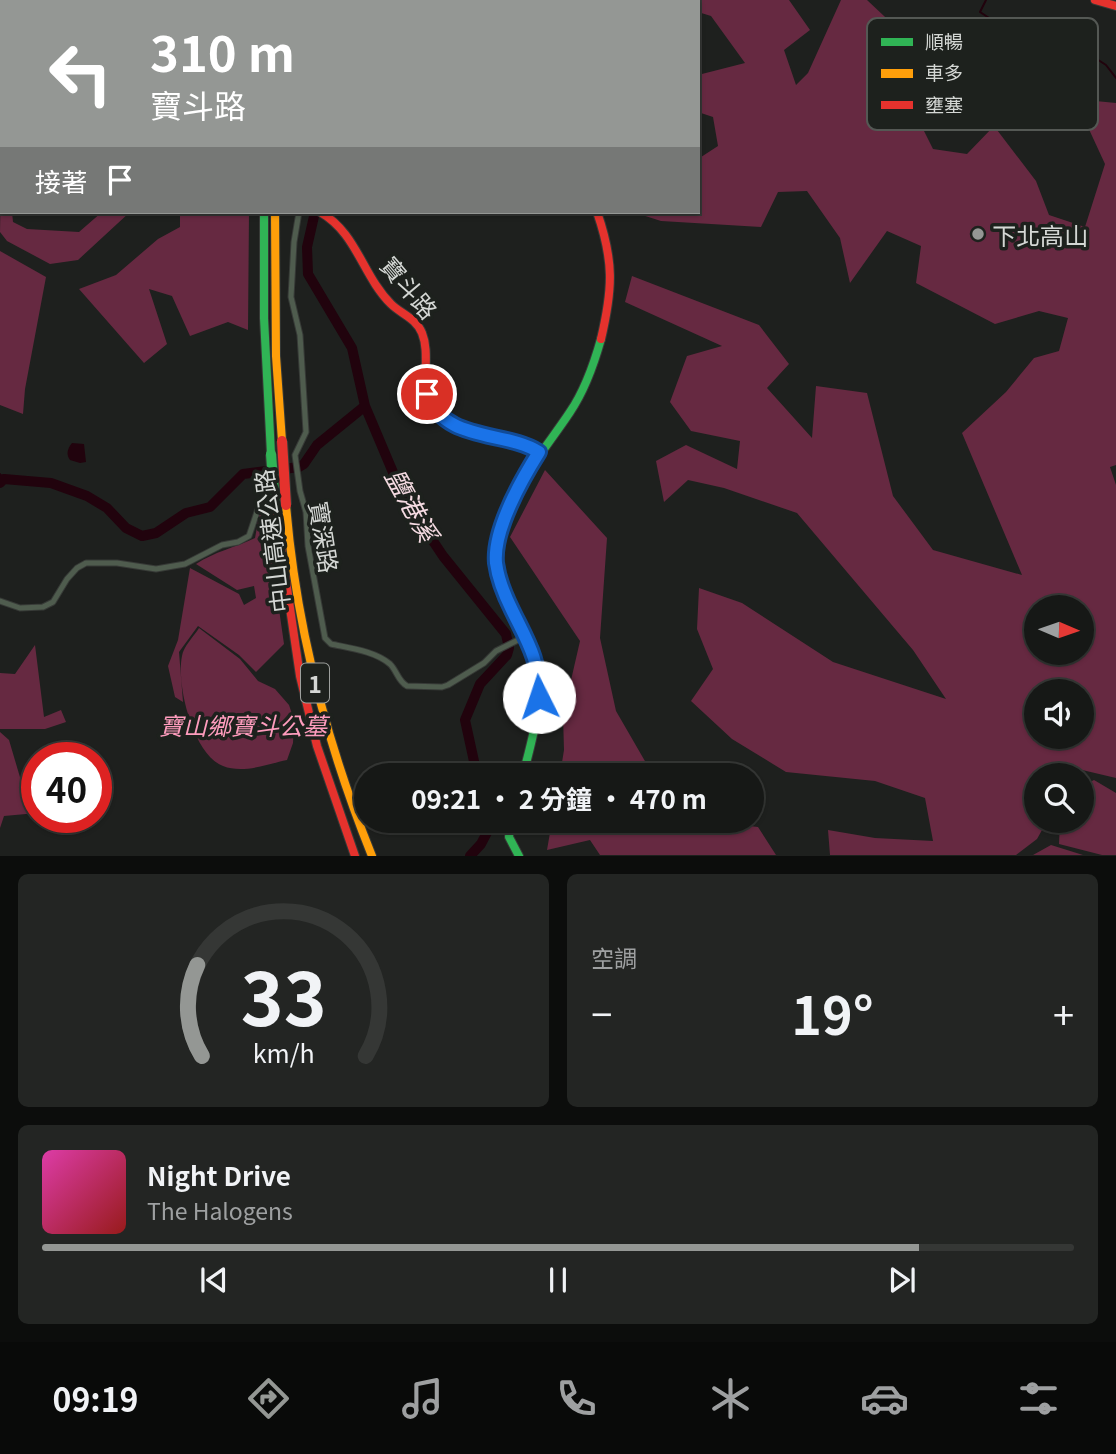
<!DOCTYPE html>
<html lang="zh-TW">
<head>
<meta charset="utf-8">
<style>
  body { margin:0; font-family:Georgia,"Noto Sans TC",serif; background:#232523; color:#f1f3f6; height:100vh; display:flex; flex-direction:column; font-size:26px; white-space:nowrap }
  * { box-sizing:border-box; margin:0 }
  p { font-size:23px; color:#9ea0a1 }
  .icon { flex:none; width:38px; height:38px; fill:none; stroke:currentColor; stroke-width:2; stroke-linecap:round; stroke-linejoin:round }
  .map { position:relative; height:856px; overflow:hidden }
  .panel { display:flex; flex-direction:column; gap:18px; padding:18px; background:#0c0d0c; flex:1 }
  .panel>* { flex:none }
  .top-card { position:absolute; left:0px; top:0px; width:700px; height:214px; box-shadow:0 2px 5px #0004,0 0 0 2px #353735; background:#949794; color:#fff; overflow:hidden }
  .needle { width:46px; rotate:92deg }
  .fabs { position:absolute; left:1024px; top:595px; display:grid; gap:14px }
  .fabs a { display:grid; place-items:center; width:70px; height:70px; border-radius:50%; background:#161816; box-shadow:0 2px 5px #0004,0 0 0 2px #353735; font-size:35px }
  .speed { position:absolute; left:21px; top:742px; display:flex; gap:14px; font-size:35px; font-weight:700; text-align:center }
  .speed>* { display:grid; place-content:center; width:91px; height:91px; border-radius:50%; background:#161816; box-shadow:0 2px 5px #0004,0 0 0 2px #353735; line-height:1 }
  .speed .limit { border:10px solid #d22; background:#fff; color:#111 }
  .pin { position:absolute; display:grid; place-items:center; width:60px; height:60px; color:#fff; margin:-30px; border:4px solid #fff; border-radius:50%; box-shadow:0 2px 7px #0007 }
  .me { position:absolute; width:77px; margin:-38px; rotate:356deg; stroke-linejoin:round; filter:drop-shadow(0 0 5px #0008) }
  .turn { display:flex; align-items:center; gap:24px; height:147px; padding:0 35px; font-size:32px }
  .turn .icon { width:91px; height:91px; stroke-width:2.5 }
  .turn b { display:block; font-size:49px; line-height:60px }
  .then { display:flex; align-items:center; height:66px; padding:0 35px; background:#0003; gap:14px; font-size:26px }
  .big { font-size:52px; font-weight:700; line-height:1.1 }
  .panel .card { flex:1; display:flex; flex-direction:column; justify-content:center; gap:10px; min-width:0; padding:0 24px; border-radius:10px; background:#232523 }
  .panel .dial { align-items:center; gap:0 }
  .dial svg { height:182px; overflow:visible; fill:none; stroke:#353735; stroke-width:7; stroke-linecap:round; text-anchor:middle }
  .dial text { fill:#f1f3f6; stroke:none }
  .song { display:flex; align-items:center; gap:21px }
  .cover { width:84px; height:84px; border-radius:10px; background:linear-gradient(135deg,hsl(320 70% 55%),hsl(0 70% 35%)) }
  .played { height:7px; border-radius:4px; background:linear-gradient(90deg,#949794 85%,#353735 85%) }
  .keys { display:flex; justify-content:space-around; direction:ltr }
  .heat { display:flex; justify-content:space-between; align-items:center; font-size:38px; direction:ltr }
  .panel .tiles { flex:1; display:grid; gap:18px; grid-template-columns:1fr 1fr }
  .card:last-child { grid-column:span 2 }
  .trip { position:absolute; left:354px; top:763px; width:410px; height:70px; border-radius:35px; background:#161816; box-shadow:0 2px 5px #0004,0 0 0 2px #353735; font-weight:700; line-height:70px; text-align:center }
  .tabs { display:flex; height:112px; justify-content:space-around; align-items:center; background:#090a09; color:#9ea0a1 }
  .tabs .icon { width:49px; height:49px }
  .tabs .selected { color:#949794 }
  .tabs b { font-size:32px; color:#f1f3f6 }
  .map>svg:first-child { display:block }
</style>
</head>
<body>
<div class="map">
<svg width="1116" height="856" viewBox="0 0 1116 856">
  <rect width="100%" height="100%" fill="#1e201e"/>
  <path fill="#662941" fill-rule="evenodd" d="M614,0H789L810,30L784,50L796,85L808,73L841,0H867L918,48L894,71L933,149L967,154L994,126L1036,181L1049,215L1085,227L1105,164L1075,99L1116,103V465L1110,467L1116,485V778L1078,769L1074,775H1036V821H1047L1037,839L1016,855H830L828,830L875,838L933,841L925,798L875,781L786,772L732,739L691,701L713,669L697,629L699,588L742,603L833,662L946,699L913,650L797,513L724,488L688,480L664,502L656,461L686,445L737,469L740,441L691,431L670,402L687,356L722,346L625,302L632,276L759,325L789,364L767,388L812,438L816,386L867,393L893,496L933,550L1022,575L962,433L1006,392L1034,358L1059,351L1068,318L1039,311L995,324L916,283L921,246L887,231L850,283L840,238L807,191L778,192L761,227L661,221L636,213L698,212V159L718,146L713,117L698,112V75L745,63L711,16L698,12V2H613ZM1082,607V653H1036V607ZM1082,691V737H1036V691Z
    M1,173L2,212H12L13,222L27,229L79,232L102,212H130L78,260L50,264L7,241L0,232Z
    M180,212H249L248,330L228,322L190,336L172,296L149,289L167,344L144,363L79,289L116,275L158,239L180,227Z
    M0,251L46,277L25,389L23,414L0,405Z
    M545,470L607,538L600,638L616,711L653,775H560L564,750L563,715L580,641L510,537Z
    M261,506L265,511L284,644L256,672L239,655L198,626L179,652L183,702L175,697L168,666L178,640L190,568L239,594L244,605L256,598L254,586L237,590L196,564C214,552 236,547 255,538Z
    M199,628L240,659L258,681L275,689L289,705L294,720L293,743L287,760C268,764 243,774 223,766C193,755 176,684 182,656C183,647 194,636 199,628Z
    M35,645L44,717L61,710L66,722L45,729H0V673L15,674Z
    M0,732L9,740L22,784L37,803V813L4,816L0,828Z
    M1094,780L1116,793V855H1102L1059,844L1060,821H1082V786Z
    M552,821H707L758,827L776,855H600L590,840L547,850Z
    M1051,845L1083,855H1033Z"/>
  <path fill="#21030d" d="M72,443L84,444L86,462L80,463L70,460C66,455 67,449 72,443Z"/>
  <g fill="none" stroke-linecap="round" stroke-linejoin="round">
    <path stroke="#21030d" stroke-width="2" d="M986,0L980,12L1021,39L1072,43L1106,65L1116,78
      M0,474L4,479"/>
    <path stroke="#21030d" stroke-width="10" d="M500,0V2
      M315,212L307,247L308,274L352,348L365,406L403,496L443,556L506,634L509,648L507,655L480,684L465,720L477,775
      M0,483L4,479L51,483L87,496L107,508L126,528L142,536L156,533L186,513L210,507L243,474L299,467L304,464L317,445L365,406
      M470,856L481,844L493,821"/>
    <g stroke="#373a37" stroke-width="7">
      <path id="street" d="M296,2V0
        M299,212L294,242L291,297L300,335L306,432L295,455L300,491L306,512L308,546L325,638L331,644C349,648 375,651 390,664C397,671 398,681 407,686L442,687L448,685L484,663L496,651L526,636
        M0,601L20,608L43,607L53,602L67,579L77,568L86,563H117L156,569L185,564L222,545L238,542L249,536L261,500L276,495"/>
    </g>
    <g stroke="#373a37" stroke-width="10">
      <path id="fast" d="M563,0L564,2
        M264,212V318L271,454
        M523,775C533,735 548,690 533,650C521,619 495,591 496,557C499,500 541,456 570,412C585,390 594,364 601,339
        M510,821L509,837L519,856"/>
    </g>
    <g stroke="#373a37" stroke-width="10">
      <path id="slow" d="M111,0L115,2
        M267,0V2
        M275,212L276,356L282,441
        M286,505C296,627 326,742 372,856"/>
    </g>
    <g stroke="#373a37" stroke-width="10">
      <path id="jam" d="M277,0V2
        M1095,0L1116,6
        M320,212C357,233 362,275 391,304C401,314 416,318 422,333C432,358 417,388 436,410C461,439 507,436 539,452
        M597,212C614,261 613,288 601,339
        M275,506L300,676L317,746L355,856"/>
    </g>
    <use href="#street" stroke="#4f5c4e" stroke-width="5"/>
    <use href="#fast" stroke="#30b455" stroke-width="8"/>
    <use href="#slow" stroke="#ff9f0a" stroke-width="8"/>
    <use href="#jam" stroke="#e5322d" stroke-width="8"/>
    <g stroke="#373a37" stroke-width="12" stroke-linecap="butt">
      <path id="fast-bridge" d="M271,454L275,506"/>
    </g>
    <g stroke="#373a37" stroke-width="12" stroke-linecap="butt">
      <path id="jam-bridge" d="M282,441L286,505"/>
    </g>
    <use href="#fast-bridge" stroke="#30b455" stroke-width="10"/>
    <use href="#jam-bridge" stroke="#e5322d" stroke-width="10"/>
  </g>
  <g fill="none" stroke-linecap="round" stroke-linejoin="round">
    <g stroke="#114b97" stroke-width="18">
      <path id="route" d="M427,394C445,443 504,430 539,452C522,479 493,530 496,563C498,578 505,596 512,610C527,641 540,660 539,697"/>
    </g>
    <use href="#route" stroke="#1a73e8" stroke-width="12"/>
  </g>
  <circle fill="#949794" stroke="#1d211d" stroke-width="2.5" cx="978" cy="234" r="7"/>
  <g text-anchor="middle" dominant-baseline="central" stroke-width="7" stroke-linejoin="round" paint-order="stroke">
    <rect fill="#1d211d" stroke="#9da09d" stroke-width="2" x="301" y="663.5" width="28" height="39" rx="5"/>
    <g font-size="23" font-weight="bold" fill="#d4d7d4">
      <text x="315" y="683">1</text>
    </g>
    <g font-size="24" fill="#d4d7d4" stroke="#1d211d" text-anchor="start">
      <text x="992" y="234">下北高山</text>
    </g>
    <g font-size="24" fill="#d4d7d4" stroke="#1d211d">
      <text transform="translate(410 287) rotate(50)">寶斗路</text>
      <text transform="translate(325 537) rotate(81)">寶深路</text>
      <text transform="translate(271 541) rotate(-97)">中山高速公路</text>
    </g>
    <g font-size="24" font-style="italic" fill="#fe9cbd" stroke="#1d211d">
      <text x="243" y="724">寶山鄉寶斗公墓</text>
    </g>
    <g font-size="26" font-style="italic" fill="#f4dae1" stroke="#1d211d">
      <text transform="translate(413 504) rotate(61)">鹽港溪</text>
    </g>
  </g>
  <rect x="867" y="18" width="231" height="112" rx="10" fill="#1d211d" stroke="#545854" stroke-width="2"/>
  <rect x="881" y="38" width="32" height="8" fill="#30b455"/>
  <rect x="881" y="69" width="32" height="9" fill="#ff9f0a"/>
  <rect x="881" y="101" width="32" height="8" fill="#e5322d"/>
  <g font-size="19" fill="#d4d7d4">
    <text x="925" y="49">順暢</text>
    <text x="925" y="80">車多</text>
    <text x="925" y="112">壅塞</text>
  </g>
</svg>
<div class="fabs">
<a><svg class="needle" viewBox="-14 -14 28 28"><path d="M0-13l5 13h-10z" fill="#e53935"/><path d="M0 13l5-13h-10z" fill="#9ea0a1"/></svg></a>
<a><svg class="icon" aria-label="sound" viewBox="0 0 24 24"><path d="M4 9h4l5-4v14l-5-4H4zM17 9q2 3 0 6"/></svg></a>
<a><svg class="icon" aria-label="search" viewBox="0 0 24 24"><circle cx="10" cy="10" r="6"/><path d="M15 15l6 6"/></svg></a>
</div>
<div class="speed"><div class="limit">40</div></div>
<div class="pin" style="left:427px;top:394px;background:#d93025"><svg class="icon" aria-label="arrive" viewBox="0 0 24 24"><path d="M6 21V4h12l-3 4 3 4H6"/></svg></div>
<svg class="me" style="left:539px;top:697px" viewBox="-20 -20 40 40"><circle r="19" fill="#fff"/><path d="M0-13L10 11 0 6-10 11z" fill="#1a73e8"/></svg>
<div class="trip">09:21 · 2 分鐘 · 470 m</div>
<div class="top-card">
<div class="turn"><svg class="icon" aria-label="left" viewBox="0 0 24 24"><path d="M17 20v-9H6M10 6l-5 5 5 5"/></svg><div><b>310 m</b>寶斗路</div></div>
<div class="then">接著<svg class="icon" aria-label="arrive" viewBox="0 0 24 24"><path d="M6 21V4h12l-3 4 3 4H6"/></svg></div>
</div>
</div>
<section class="panel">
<div class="tiles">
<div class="card dial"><svg viewBox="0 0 100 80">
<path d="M14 69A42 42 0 1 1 86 69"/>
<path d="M14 69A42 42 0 0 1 12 29" stroke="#949794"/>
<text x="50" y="56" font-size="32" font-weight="700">33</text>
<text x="50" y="72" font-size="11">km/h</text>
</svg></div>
<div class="card"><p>空調</p>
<div class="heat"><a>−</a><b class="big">19°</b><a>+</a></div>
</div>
<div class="card">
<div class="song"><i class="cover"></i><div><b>Night Drive</b><p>The Halogens</p></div></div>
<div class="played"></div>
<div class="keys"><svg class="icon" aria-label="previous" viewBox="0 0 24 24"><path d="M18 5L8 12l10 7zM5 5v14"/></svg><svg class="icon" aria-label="pause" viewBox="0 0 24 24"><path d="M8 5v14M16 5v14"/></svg><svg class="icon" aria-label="next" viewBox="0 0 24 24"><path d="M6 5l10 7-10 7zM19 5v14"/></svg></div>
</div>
</div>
</section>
<nav class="tabs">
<b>09:19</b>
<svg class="icon selected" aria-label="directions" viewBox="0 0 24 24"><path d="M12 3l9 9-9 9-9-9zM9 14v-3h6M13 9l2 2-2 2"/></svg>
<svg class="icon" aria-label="music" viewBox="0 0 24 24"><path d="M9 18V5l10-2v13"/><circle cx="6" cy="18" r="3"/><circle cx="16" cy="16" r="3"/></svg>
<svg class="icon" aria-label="phone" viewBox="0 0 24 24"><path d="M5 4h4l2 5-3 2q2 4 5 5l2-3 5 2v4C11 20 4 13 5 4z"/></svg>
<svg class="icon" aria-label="climate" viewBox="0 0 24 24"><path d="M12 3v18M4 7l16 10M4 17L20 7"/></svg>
<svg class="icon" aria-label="car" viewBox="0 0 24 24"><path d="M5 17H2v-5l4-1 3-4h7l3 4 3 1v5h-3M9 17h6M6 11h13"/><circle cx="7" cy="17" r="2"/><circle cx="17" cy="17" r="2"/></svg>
<svg class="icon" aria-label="filters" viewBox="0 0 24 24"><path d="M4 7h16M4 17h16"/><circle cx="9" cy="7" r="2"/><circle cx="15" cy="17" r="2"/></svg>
</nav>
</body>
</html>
